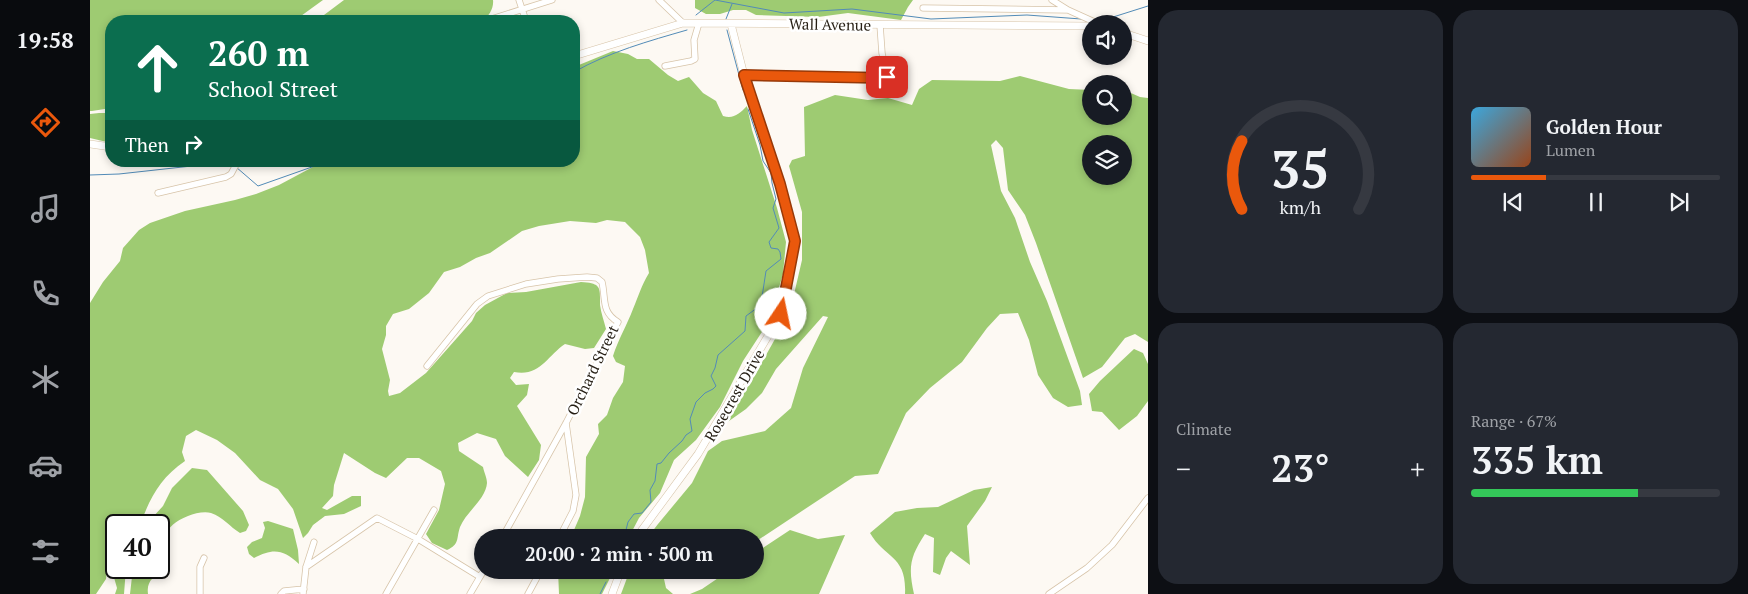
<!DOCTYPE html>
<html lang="en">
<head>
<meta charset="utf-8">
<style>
  body { margin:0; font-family:"PT Serif",serif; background:#242831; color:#f1f3f6; height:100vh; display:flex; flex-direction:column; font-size:19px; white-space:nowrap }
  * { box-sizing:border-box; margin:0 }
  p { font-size:16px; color:#9ea1a6 }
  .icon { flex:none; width:28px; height:28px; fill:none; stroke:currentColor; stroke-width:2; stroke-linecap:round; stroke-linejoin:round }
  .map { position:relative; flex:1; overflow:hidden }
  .side { display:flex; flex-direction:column; gap:10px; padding:10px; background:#0d0f14; width:600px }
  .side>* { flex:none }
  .banner { position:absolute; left:15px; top:15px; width:475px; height:152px; border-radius:20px; box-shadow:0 2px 8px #0003; background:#0b6e4f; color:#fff; overflow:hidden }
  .controls { position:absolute; left:992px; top:15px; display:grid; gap:10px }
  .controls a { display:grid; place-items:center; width:50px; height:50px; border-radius:50%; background:#171b24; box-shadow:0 2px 8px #0003; font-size:25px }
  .speed { position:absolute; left:15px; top:514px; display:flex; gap:10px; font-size:25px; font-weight:700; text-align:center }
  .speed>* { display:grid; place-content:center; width:65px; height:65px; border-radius:50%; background:#171b24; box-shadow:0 2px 8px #0003; line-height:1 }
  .speed .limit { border:2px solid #111; border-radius:8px; background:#fff; color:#111 }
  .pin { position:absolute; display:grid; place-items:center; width:42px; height:42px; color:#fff; margin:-21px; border-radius:10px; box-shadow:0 2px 8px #0006 }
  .me { position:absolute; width:55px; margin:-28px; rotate:11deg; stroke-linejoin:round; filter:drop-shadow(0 0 4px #0008) }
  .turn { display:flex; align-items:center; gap:18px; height:105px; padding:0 20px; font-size:22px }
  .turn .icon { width:65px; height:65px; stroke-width:2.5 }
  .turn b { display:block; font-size:35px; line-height:42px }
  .then { display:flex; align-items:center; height:48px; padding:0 20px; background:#0003; gap:10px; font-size:19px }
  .big { font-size:38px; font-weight:700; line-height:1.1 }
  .side .card { flex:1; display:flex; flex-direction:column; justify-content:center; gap:8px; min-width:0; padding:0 18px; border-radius:20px; background:#242831 }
  .side .dial { align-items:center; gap:0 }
  .dial svg { height:130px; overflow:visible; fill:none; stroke:#363941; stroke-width:7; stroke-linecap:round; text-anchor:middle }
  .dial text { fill:#f1f3f6; stroke:none }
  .song { display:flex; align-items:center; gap:15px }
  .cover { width:60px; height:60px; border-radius:8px; background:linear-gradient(135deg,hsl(200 70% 55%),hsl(20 70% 35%)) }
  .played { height:5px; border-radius:2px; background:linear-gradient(90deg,#ea580c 30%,#363941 30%) }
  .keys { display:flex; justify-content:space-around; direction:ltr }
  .heat { display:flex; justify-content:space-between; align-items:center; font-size:28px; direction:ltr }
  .charge { height:8px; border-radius:4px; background:linear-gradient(90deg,#34c759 67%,#363941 0) }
  .side .tiles { flex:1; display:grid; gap:10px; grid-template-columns:repeat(2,1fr) }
  .trip { position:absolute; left:384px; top:529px; width:290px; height:50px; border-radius:25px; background:#171b24; box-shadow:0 2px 8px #0003; font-weight:700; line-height:50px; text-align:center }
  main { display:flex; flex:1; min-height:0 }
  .tabs { display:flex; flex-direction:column; width:90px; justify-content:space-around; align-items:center; background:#090b0e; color:#9ea1a6 }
  .tabs .icon { width:35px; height:35px }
  .tabs .current { color:#ea580c }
  .tabs b { font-size:22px; color:#f1f3f6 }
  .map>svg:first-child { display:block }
</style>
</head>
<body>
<main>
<nav class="tabs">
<b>19:58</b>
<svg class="icon current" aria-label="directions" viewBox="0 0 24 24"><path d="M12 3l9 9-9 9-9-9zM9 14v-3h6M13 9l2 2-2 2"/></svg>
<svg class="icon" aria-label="music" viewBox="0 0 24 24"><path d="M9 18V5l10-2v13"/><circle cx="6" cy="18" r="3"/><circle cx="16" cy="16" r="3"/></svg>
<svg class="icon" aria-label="phone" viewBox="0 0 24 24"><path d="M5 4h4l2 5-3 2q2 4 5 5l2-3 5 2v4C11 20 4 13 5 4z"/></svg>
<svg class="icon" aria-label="climate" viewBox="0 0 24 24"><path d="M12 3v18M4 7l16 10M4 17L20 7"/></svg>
<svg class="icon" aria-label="car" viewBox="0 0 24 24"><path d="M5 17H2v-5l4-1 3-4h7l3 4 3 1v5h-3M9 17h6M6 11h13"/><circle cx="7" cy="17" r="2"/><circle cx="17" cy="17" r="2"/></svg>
<svg class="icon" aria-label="filters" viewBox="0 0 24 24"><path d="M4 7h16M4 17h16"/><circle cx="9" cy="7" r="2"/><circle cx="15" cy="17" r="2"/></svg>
</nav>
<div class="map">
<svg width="1058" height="594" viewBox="0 0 1058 594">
  <rect width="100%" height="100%" fill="#fdf9f3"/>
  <path fill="#9ecb72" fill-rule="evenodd" d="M0,0H233L204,21H21V108L2,111H0Z
    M254,0H403C404,8 399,16 393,21H226Z
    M605,0H823L818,7L811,20L758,13L728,17L666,15L656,10H643L630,14H616L605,8Z
    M523,51L538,54L547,59H559L578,75L588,81L599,77L613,93L626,101L633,116C644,119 649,114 657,106L662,130L687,208L696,242L693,274L679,321L653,361L630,407L606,440L584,460L570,493L549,518L539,537H481L490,516L495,497L496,457L509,434L508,424L517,415L523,398L533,382L535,366L526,362L523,356C528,340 537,325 543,309C549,295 551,286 559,273L555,250L550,237L535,222L517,220L506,223L480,221L449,226L432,231L400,253L386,258L370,267L354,272L339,293L319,309L303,314L296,326V335L292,349L300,380L298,391L299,396L310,393L336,373L382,321L386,313L395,305L417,293L436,292L491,282C512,283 510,288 510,305C511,313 514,321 516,329L504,348L495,349L475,344C457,356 450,377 424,372L420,378L426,385L439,384L437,395L427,406L451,445L449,460L438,477L415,456L406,439L387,433L368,443L369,451L393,467C394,472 397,478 397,483C396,499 376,512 370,527C366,539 370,544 357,550L342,543L336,534L349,510L355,484L351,471L329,458H317L296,478L285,473L254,453L244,485L243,496L232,508L237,510L262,496H271V506L254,514L235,516L223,525L218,533L213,538L203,509L188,489L170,480L145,453L127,440L106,430L96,436L92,452L95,461C70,478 60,498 50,525H26V553L18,563L16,579L6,594H0V303L13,282L30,261L33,248L49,230L60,223L95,211L145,200L166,194L189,185L234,161H484V67Z
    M930,76L979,89L1001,90V116H1034V90L1050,97L1058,98V342L1045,334L1035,338L1012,367L993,378L946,243L935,215L918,190L913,148L906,140L901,145L911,191L925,218L940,262L957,301L990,391L992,405L978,407L963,398L948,375L939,340L928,313L910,314L897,328L872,362L840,388L816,413L788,474L765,476L665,542V538L558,537L568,524L602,483L618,451L632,441L675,431L701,408L713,368L738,317L733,316L686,369L672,393L656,409L639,421L633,423L661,382L685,339L702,303L712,260V212L699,166L702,160L715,156L714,107L745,95L778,100L798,98L822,105L829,89L842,80L910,81ZM1001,144H1034V176H1001Z
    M9,113H21V143L0,138V114Z
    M1044,349L1053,353L1058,364V401L1047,416L1029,430L1012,412L1002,411L999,394L1010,381Z
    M102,468L117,470L153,511L159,525L156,531L150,533C140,527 133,517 121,513C115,511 105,513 98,516C72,526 73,541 69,566V525H58L62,518L73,506L82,488Z
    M902,487L895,501L877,526L880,565L861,551L856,558L850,575L843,572L844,538L835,534C820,557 818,567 824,594H815C817,555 795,559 780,533L805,512L827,508L848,507L884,490Z
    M178,521L203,529L208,550L209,564C193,549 183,548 164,558L159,554L157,547L162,542L172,538L175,528L173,522Z
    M700,530L728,539L755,535L729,594H600L612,589L640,570H665V553Z
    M26,563V568H36L34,594H25L27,588L23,574Z
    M43,568H68C66,579 56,579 58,594H40Z
    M468,570H524L512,594H469Z
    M540,570H592L574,579L576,588L583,594H531Z"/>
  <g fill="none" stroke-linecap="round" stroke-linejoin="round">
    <path stroke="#528bb7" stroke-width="1" d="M606,15L625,0L694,13L762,9L841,19L937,15L991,19
      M1020,18L1058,6
      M636,19L642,4
      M637,30L653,90
      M484,72C519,52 559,41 597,30
      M146,167L168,186L236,162L244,161
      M0,175L29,174L138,162L143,165
      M527,538L536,530L538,522L544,514L552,513L561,502L560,490L565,481L567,464L571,463L579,453L592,441L596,435L602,431L600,419L606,402L615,393L623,389L626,386L621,376L625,368L628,355L655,331L656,316L667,308L672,297L676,271L691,259L690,252L688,249L681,248L679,242L689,228L683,208L686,199L682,183L681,173L673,161L670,145L658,109
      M522,571V570
      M510,594L516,582"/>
    <g stroke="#d7c4a9" stroke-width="7">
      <path id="minor" d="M429,0L436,21
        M569,0L593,23
        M962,0L978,10L1009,24
        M833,8L978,10
        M395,21L462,0
        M575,66L601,61L605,59L604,40L609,23
        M654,75L795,78L797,77L792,53L790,25
        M68,193L136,177L141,174L148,161
        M337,366L387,304L398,296L436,284L468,279L497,277L507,278L512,282C516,299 511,312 528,322L476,423L412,538
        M469,538L483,511L486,495L476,423
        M216,567L287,518L328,539L390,577
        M110,594V567L114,558
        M191,594L194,591L214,589
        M213,594L216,567L224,542
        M296,594L344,510
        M380,594L394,570
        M438,594L451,570
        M959,594L997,568L1022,545L1058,498"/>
    </g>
    <g stroke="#d7c4a9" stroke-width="8">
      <path id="tertiary" d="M1034,33L1058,41
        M484,56L593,23L1001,26
        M0,144L21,147
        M546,538L608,454L691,314L705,241L690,184L654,75L641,24
        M522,594L531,570"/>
    </g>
    <use href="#minor" stroke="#fff" stroke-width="5.5"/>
    <use href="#tertiary" stroke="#fff" stroke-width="7"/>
  </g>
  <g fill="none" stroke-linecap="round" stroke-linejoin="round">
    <g stroke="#983908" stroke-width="12">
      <path id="route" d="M691,314L705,241L690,184L654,75L795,78L797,77"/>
    </g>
    <use href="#route" stroke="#ea580c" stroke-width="9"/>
  </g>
  <g text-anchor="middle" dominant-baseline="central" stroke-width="5" stroke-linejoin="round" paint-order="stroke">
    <g font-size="15" fill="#261f15" stroke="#fff">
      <text transform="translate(740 24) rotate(1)">Wall Avenue</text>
      <text transform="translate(502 370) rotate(-64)">Orchard Street</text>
      <text transform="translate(644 395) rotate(-60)">Rosecrest Drive</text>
    </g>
  </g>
</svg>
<div class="controls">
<a><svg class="icon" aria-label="sound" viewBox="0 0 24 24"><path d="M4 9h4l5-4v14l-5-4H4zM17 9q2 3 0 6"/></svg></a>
<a><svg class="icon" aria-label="search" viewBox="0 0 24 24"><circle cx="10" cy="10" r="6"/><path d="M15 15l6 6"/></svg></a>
<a><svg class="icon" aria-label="layers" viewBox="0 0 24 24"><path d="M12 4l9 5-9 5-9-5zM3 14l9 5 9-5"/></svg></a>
</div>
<div class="speed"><div class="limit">40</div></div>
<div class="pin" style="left:797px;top:77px;background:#d93025"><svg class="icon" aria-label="arrive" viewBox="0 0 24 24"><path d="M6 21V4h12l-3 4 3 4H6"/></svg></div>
<svg class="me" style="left:691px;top:314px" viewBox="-20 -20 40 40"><circle r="19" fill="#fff"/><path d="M0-13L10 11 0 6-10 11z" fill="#ea580c"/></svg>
<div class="trip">20:00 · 2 min · 500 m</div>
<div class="banner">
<div class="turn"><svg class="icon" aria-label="ahead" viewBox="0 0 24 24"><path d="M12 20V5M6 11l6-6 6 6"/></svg><div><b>260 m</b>School Street</div></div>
<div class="then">Then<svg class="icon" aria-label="right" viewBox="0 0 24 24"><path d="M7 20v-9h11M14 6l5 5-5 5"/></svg></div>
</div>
</div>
<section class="side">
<div class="tiles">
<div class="card dial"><svg viewBox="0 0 100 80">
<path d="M14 69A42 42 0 1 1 86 69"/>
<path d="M14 69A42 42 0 0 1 14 27" stroke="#ea580c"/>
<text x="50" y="56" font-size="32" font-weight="700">35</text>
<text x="50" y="72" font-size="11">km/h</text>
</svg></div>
<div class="card">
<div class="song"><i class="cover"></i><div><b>Golden Hour</b><p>Lumen</p></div></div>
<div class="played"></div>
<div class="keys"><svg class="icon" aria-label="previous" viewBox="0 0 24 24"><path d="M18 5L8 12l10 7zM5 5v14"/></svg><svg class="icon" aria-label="pause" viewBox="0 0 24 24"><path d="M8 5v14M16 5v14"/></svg><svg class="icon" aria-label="next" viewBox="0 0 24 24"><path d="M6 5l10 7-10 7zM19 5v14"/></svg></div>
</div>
<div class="card"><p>Climate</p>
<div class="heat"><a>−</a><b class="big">23°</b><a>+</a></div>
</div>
<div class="card"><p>Range · 67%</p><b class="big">335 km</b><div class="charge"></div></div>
</div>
</section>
</main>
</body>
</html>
